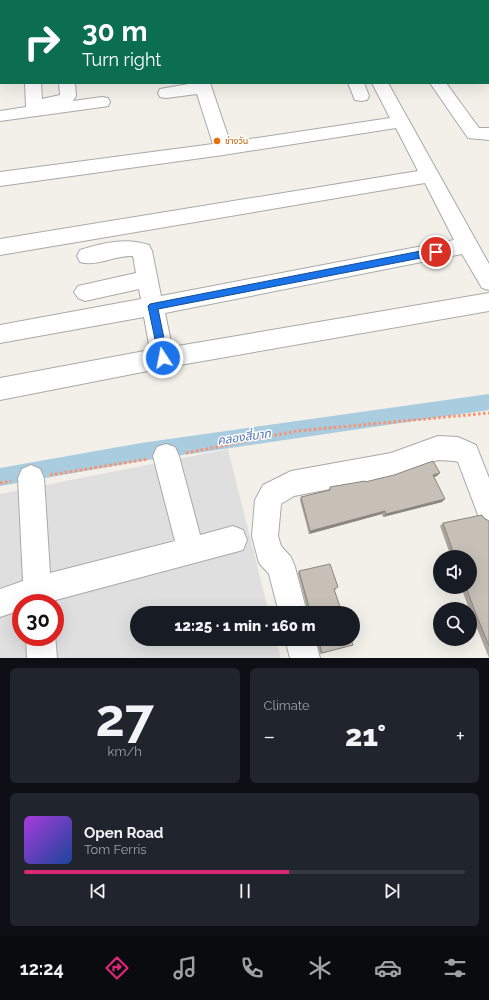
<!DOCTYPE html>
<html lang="en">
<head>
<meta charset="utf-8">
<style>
  body { margin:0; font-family:Raleway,"Noto Sans Thai",sans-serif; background:#20242c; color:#f1f3f6; height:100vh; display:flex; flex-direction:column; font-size:15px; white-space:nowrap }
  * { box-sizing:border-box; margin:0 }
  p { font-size:13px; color:#9ea1a6 }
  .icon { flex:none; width:22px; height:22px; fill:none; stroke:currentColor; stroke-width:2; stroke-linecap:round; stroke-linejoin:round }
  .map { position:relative; height:658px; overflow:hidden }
  .sheet { display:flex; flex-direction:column; gap:10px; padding:10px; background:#0d0f14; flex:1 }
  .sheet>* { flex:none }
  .top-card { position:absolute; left:0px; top:0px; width:489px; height:84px; box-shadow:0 4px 16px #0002; background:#0b6e4f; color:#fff; overflow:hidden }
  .tools { position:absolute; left:433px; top:550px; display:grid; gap:8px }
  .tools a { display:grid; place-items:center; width:44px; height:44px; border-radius:50%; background:#171b24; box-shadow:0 4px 16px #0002; font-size:20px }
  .speed { position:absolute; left:12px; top:594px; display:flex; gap:8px; font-size:20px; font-weight:700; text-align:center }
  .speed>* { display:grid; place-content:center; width:52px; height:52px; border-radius:50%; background:#171b24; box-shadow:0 4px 16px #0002; line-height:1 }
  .speed .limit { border:6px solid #d22; background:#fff; color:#111 }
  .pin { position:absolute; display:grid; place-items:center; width:34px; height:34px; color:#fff; margin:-17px; border:2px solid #fff; border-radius:50%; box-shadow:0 1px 4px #0007 }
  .me { position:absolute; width:44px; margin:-22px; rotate:349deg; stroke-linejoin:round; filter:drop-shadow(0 0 3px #0008) }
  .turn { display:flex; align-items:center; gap:14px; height:84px; padding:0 16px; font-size:18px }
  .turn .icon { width:52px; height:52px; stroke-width:2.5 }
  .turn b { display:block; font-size:28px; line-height:34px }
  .big { font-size:30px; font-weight:800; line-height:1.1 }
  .sheet .tile { flex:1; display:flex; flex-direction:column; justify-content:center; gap:6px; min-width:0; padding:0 14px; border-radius:6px; background:#20242c }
  .sheet .dial { align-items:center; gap:0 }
  .dial b { font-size:52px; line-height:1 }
  .song { display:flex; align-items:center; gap:12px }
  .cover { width:48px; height:48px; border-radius:6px; background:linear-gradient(135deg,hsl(280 70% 55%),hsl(220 70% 35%)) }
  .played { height:4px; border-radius:2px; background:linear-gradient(90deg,#db2777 60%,#363941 60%) }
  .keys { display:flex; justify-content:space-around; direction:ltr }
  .heat { display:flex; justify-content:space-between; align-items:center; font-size:22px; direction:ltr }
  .sheet .tiles { flex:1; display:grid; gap:10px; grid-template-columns:1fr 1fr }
  .tile:last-child { grid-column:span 2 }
  .trip { position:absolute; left:130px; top:606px; width:230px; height:40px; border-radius:20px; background:#171b24; box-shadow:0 4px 16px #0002; font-weight:800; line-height:40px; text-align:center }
  .dock { display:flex; height:64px; justify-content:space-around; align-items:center; background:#090b0e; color:#9ea1a6 }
  .dock .icon { width:28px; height:28px }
  .dock .current { color:#db2777 }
  .dock b { font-size:18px; color:#f1f3f6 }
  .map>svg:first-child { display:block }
</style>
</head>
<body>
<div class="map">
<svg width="489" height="658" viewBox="0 0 489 658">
  <rect width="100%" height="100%" fill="#f2f0e9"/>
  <path fill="#e0dfdf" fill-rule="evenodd" d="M228,449L269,613H137V639H276L281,658H0V494ZM21,603H55V637H21Z"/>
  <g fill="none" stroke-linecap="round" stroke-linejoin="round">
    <path fill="#a9ccdf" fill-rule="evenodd" d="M489,394V410L141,461L0,486V468L141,443Z"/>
    <g stroke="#a9a9a9" stroke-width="2">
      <path id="minor" d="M24,0H38V1H24Z
        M120,0H134V1H120Z
        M143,0H157V1H143Z
        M187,0H210L186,1Z
        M243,0H257V1H243Z
        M327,0H341L342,1H328Z
        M0,16H1V24H0Z
        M25,83H41L42,99L60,95L59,83H75L76,96L73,101L102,97L108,98L110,102L108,106L102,107L0,121V111L26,107Z
        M194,83H210L230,142L390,118L372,83H388L489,264V290L482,288L462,254L165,313L172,347L489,293V311L163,368L0,400V378L150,350L144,317L0,343V325L141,299L139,289L85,301L78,298L74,292L78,286L136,273L133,256C115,255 96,267 80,262L77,256L80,250C102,243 126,237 149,245L152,251L161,296L454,240L425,183L0,255V239L418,171L396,128L223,155L0,186V172L213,144L197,94L166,98L160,97L158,93L160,89Z
        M348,83H364L369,96L367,100L361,101L355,100Z
        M430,83H446L479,128H489V140L468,138Z
        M438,436L458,437L476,445L489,478V524L480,520L458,462L455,461L438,460L391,477L294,496L281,504L278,536L281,546L291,557L295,567L307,613H279L269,574L259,563L252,536L255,500L263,485L291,471L391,453Z
        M166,444L175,447L179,456L200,535L233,526L243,530L247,540L243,550L52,601V603H21V610L0,617V589L23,581L18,478L22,469L31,465L40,469L44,478L50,573L175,541L153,456L157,447Z
        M55,635L57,658H27L26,637H55Z
        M285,639H315L320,658H290Z"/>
    </g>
    <path stroke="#fc9170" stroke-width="3" stroke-dasharray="2.5 2.5" stroke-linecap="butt" d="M186,453L297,431L489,413
      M50,475L148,459
      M0,483L11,481"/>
    <use href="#minor" fill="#fff" fill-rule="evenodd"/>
  </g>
  <path fill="#aba59d" d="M437,476L434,477L442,502L383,517L382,514L309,534L300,500L301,497L329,490L330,487L365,482Z
    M484,518L489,521V658L472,616L470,609H469L461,587H470V557H451L440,526L443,523Z
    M299,571L337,589L334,590L308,613L298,573Z
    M316,639H351L353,645L320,654Z"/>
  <path fill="#8b8680" d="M440,473L437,476L430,478L433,475Z
    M445,499L442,502L383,517L386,514Z
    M385,511L382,514L309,534L310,531Z"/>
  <path fill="#c7c0b7" stroke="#8b8680" d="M433,461L440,473L433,475L445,499L386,514L385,511L310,531L301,497L330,490V487L365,481V482L394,475Z
    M482,515L484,518L489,521V646L476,614L466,587H470V557H455L443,523Z
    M330,564L338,587L334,589L342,613H308L310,611L299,571Z
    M318,639H351L353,645L322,653Z"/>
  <path fill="#1a73e8" stroke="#114b97" d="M436,248L440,252L436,255L158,309L168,358L163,362L159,358L148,306L150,304Z"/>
  <circle fill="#e8710a" stroke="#fff" stroke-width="1.5" cx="217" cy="141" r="4"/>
  <g text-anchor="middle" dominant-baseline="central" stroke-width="3" stroke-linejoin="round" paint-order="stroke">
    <g font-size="9" fill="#c56008" stroke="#fff" text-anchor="start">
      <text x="225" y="141">ช่างวัน</text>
    </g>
    <g font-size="12" font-style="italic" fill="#4b72b4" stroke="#fff">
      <text transform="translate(244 437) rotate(-8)">คลองสี่บาท</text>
    </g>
  </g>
</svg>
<div class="tools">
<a><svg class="icon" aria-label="sound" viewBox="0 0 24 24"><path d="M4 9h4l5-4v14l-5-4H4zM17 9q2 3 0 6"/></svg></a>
<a><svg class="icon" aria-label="search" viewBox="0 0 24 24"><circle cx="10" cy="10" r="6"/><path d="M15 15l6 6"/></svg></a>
</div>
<div class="speed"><div class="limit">30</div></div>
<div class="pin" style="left:436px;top:252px;background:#d93025"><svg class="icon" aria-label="arrive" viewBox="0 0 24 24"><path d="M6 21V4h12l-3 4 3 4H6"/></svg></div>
<svg class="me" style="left:163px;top:358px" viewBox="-20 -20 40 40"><circle r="17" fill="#1a73e8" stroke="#fff" stroke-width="3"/><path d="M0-11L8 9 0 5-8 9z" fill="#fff"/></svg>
<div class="trip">12:25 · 1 min · 160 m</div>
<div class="top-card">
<div class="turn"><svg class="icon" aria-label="right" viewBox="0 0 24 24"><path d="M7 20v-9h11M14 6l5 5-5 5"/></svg><div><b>30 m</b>Turn right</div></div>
</div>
</div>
<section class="sheet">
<div class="tiles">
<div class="tile dial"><b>27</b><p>km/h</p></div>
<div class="tile"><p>Climate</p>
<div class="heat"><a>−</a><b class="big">21°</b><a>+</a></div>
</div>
<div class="tile">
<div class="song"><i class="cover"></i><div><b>Open Road</b><p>Tom Ferris</p></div></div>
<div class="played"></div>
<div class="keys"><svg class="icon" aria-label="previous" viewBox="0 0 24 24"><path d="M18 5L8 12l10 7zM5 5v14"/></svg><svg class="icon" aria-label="pause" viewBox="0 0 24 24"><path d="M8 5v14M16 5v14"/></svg><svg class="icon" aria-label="next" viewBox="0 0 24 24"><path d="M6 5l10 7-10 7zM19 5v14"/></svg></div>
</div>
</div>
</section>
<nav class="dock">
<b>12:24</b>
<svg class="icon current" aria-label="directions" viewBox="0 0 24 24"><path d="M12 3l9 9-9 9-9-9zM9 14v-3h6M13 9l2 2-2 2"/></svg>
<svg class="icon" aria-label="music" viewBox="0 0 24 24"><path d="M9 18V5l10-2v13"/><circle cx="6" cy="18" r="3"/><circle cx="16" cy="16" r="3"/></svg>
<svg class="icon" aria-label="phone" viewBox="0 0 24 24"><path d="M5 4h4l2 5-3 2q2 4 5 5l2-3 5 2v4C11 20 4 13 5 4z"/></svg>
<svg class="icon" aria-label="climate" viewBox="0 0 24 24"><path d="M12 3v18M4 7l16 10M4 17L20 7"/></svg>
<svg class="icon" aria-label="car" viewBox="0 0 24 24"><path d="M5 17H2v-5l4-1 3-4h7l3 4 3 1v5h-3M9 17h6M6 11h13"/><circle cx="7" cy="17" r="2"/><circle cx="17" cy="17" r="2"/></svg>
<svg class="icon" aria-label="filters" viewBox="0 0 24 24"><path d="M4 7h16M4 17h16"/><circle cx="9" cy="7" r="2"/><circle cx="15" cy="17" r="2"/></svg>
</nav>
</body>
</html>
